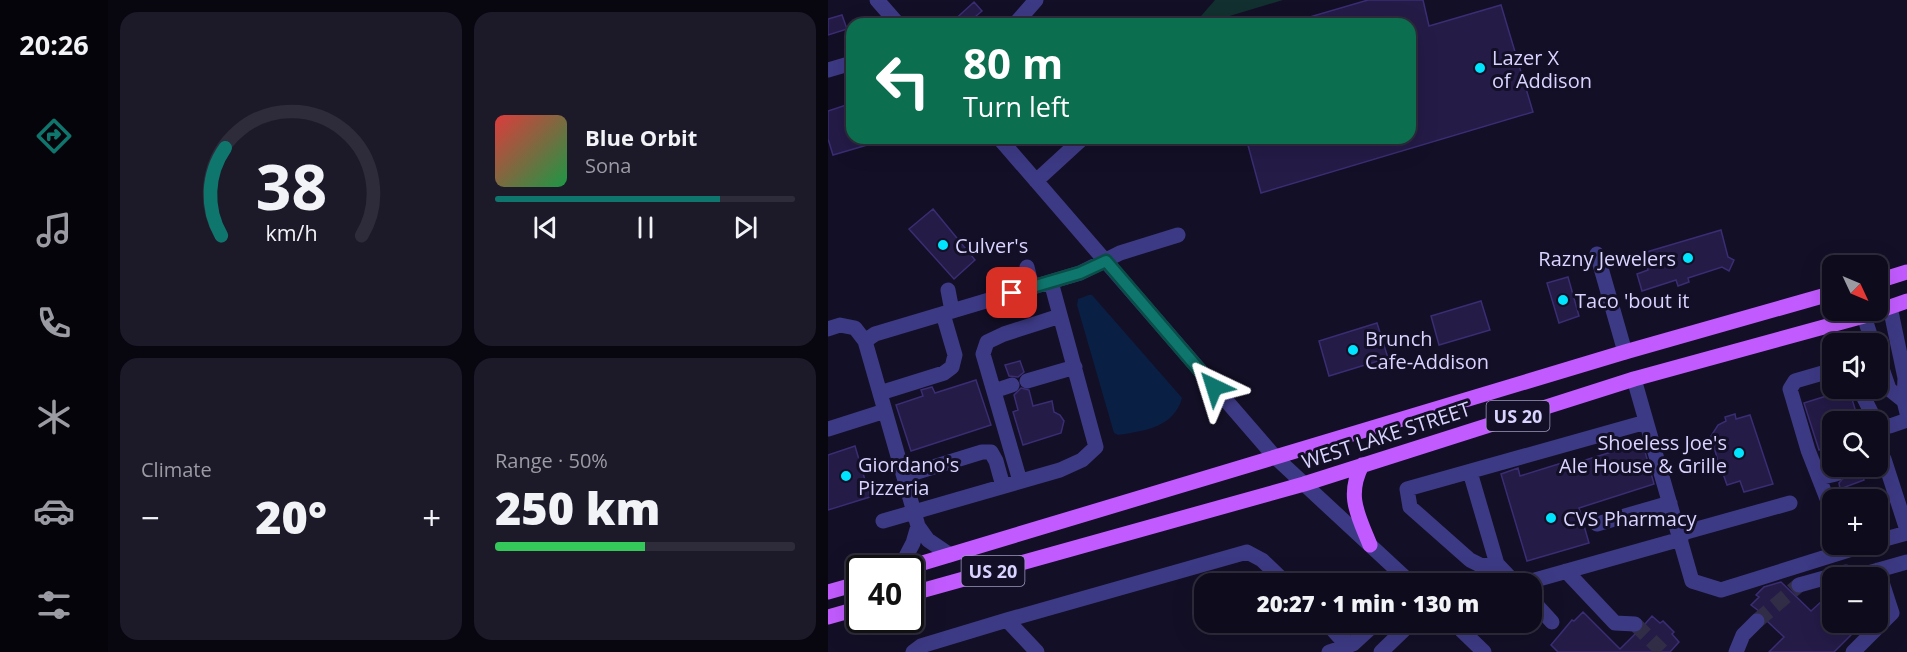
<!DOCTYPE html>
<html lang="en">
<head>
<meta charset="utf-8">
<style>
  body { margin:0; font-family:"Open Sans",sans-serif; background:#1c1929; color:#f1f3f6; height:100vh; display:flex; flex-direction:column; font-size:22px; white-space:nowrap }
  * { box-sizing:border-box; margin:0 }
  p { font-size:20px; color:#9b9ba3 }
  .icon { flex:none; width:33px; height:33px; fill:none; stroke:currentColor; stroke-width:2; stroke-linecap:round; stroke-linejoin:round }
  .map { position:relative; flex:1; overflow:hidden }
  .drawer { display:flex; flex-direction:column; gap:12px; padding:12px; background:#08060f; width:720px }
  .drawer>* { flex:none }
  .hud { position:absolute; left:18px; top:18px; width:570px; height:126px; border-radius:18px; box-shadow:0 6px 24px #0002,0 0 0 2px #2e2b3b; background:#0b6e4f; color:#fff; overflow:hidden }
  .needle { width:39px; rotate:134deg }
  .buttons { position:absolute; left:994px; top:255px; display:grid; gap:12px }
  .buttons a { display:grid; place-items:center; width:66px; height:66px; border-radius:12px; background:#0e0b1c; box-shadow:0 6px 24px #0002,0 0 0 2px #2e2b3b; font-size:30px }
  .speed { position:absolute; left:18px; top:555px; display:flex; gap:12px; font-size:30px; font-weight:700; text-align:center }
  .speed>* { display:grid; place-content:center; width:78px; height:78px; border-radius:50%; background:#0e0b1c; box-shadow:0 6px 24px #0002,0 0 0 2px #2e2b3b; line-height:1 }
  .speed .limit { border:3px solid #111; border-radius:9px; background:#fff; color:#111 }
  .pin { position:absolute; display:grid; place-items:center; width:51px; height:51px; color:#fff; margin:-26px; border-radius:12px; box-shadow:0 3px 9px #0006 }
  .me { position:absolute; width:66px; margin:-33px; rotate:319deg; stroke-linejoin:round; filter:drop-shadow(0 0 4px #0008) }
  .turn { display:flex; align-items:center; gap:21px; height:126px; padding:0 18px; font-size:27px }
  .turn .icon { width:78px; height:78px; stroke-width:2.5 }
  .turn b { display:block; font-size:42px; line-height:51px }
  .big { font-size:45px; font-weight:800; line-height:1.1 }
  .drawer .tile { flex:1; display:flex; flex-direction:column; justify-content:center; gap:9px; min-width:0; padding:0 21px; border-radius:18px; background:#1c1929 }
  .drawer .dial { align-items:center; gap:0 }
  .dial svg { height:156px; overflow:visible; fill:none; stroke:#2e2b3b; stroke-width:7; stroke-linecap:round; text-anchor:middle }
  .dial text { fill:#f1f3f6; stroke:none }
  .song { display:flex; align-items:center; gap:18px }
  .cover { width:72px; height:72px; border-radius:9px; background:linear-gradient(135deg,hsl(0 70% 55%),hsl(140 70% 35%)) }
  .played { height:6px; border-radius:3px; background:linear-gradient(90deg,#0f766e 75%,#2e2b3b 75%) }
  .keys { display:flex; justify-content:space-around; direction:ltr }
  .heat { display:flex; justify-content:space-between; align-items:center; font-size:33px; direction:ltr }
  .charge { height:9px; border-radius:4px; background:linear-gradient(90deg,#34c759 50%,#2e2b3b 0) }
  .drawer .tiles { flex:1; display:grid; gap:12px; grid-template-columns:repeat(2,1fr) }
  .trip { position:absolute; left:366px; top:573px; width:348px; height:60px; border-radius:18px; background:#0e0b1c; box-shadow:0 6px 24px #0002,0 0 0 2px #2e2b3b; font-weight:800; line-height:60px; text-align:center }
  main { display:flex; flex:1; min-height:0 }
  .tab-bar { display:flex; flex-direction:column; width:108px; justify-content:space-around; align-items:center; background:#06040b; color:#9b9ba3 }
  .tab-bar .icon { width:42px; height:42px }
  .tab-bar .selected { color:#0f766e }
  .tab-bar b { font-size:27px; color:#f1f3f6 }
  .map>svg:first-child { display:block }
</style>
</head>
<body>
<main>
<nav class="tab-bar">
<b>20:26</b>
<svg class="icon selected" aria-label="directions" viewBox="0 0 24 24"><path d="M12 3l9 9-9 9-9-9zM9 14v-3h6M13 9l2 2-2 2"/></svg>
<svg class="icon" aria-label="music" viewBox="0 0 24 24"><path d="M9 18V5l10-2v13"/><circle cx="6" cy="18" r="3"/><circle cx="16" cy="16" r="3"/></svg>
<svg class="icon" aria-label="phone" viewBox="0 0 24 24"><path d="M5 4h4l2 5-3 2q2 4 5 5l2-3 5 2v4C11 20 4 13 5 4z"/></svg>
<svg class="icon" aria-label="climate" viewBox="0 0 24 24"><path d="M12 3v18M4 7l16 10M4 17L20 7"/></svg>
<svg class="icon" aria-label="car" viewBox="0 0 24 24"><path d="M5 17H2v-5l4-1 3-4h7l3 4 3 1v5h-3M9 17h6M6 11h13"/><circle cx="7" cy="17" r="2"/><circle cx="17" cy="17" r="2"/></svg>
<svg class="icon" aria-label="filters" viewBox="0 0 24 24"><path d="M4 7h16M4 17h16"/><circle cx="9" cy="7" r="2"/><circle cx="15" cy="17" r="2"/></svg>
</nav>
<section class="drawer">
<div class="tiles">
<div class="tile dial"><svg viewBox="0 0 100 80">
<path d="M14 69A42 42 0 1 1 86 69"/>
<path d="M14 69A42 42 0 0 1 16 24" stroke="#0f766e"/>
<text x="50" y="56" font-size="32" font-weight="700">38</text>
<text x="50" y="72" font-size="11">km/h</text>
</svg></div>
<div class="tile">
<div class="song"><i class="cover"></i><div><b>Blue Orbit</b><p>Sona</p></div></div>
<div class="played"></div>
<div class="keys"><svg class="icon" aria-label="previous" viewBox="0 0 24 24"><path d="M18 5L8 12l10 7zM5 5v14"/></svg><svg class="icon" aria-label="pause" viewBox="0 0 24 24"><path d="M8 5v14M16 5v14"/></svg><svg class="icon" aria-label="next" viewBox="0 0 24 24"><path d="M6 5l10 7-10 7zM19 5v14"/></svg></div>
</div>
<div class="tile"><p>Climate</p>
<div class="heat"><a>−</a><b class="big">20°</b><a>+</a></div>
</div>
<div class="tile"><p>Range · 50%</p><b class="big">250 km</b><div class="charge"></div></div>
</div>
</section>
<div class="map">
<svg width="1079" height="652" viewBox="0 0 1079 652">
  <rect width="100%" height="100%" fill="#130f26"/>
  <path fill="#12302f" d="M387,0H455L375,24H366Z"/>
  <path fill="#0a1f44" d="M261,295H264L354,398C346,427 317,431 290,435L286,433L249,305L250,299Z"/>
  <path fill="#241b47" stroke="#3b2d73" stroke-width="1.5" d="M540,0H595L601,26L673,5L705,112L433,193L418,138H582V24H469L468,21Z
    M146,2L154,11L147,17L154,24H122Z
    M14,15L19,29L0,35V19Z
    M24,103V138H52L53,141L5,155L0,139V111Z
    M105,209L147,260L126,279L81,229Z
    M893,230L900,257L906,260L901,271L894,267L860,278L861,282L850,286L848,280L814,291L809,274L820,270L815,253Z
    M740,277L751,316L731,323L719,283Z
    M653,301L662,330L611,345L603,316Z
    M549,323L560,358L501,376L491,341Z
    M192,361L196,372L190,377L181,376L177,365Z
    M148,380L163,425L83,451L68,405L95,396L93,390L104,387L107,393Z
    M193,388L201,390L205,406L224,401L226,412L232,415L236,421L233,433L195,445L185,412L190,410L186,395Z
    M1014,391L1018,392L1024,399L1031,422H1005V445L991,450L976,403Z
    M907,414L908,419L922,415L945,484L916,492L912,481L899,485L892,465H891L883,436L890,425L898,421L897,417Z
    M806,445L816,448L826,484L751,508L761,543L699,561L673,474L690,468L692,476L737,462L738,466Z
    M27,446L42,497L0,510V455Z
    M1014,466H1032L1036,480L1012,489L1011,483L1017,476V471Z
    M953,582L983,611L1005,591V622H1036L1006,652H941L956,637L938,620L936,615L923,605L931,597L928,595L936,587Z
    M755,612L792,649L807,634L815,630L817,624L824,616L832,623L835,621L846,632L844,634L851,642L842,652H730L723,645L744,620L746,621Z"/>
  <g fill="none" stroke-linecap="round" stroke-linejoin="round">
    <path stroke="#312d47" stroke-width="15" stroke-dasharray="15 8" stroke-linecap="butt" d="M1008,474L1030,466
      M929,621L971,585
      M807,624L835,652"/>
    <path stroke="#3d3a85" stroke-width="15" d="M49,0L70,24
      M187,24L208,0
      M0,70L24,63
      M171,138L447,457L584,584
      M208,181L255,138
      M769,254L797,352
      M199,267L204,287
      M120,290L124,311
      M1062,307L1077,378L1076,401L1079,413
      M1036,316L1045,344
      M0,329L12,325L27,328L37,341
      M1050,357L1061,389L1076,401
      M1005,370L967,381L962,389L980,450L1005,514
      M806,379L864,581L893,590L1040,544
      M199,381L247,367
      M1031,388L1048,422
      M166,391L184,385
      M52,393L116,373L124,367L127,355L115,314
      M1050,424L1062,426L1079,420
      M0,429L57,411
      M1050,461L1056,459L1079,530
      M642,472L669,564
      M76,476L154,452H163L168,461L175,486
      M991,478L1008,474
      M192,481L155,354L159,342L176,334L232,316
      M55,521L232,470L254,460L268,447L223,282
      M769,524L842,503
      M851,534L962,503
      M1050,541L1079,533
      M122,555L100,540L90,526L37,341L47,334L252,273L292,253L350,235
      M72,568L85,543L90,526
      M738,571L787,623L807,624
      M688,584L669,564L654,566L642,560L582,507L579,489L818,422
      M693,584L853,539
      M971,585L1018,572L1033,575L1079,562
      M704,600L724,622
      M179,620L209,652
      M498,622L514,640L525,644L549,622
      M625,622L656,652
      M85,652L93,646L179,620L419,552L434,560L459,584
      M501,652L525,644
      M553,652L584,622
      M908,652L915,635L929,621
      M1025,652L1064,613L1050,570"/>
    <path stroke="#c25bff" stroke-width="15" d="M1050,281L1079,272
      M534,465C518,496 530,515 542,545
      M78,568L797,352L1005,293
      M0,592L32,583
      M82,594L476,484L806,379L1036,316L1079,301
      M0,617L32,608"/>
  </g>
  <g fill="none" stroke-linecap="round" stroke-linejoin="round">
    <g stroke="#0a4d48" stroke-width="15">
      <path id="route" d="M184,293L252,273L278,261L386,387"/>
    </g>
    <use href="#route" stroke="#0f766e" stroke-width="10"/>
  </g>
  <g fill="#00e5ff" stroke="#130f26" stroke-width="2">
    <circle cx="652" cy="68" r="6"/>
    <circle cx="115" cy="245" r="6"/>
    <circle cx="860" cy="258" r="6"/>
    <circle cx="735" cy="300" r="6"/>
    <circle cx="525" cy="350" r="6"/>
    <circle cx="911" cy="453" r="6"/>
    <circle cx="18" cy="476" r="6"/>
    <circle cx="723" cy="518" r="6"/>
  </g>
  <g text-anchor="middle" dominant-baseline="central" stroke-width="6" stroke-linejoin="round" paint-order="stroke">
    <g fill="#130f26" stroke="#9e99be" stroke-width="1.5">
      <rect x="658.5" y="401" width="63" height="30" rx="4.5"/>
      <rect x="133.5" y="556" width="63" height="30" rx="4.5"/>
    </g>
    <g font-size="18" font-weight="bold" fill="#d9d4ff">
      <text x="690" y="416">US 20</text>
      <text x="165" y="571">US 20</text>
    </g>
    <g font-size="20" fill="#d9d4ff" stroke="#130f26" text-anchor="start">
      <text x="664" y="57">Lazer X<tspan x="664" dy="23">of Addison</tspan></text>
      <text x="127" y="245">Culver's</text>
      <text x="848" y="258" text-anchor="end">Razny Jewelers</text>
      <text x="747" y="300">Taco 'bout it</text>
      <text x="537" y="338">Brunch<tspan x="537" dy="23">Cafe-Addison</tspan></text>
      <text x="899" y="442" text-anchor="end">Shoeless Joe's<tspan x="899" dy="23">Ale House &amp; Grille</tspan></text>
      <text x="30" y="464">Giordano's<tspan x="30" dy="23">Pizzeria</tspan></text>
      <text x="735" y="518">CVS Pharmacy</text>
    </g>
    <g font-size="20" fill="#d9d4ff" stroke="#130f26">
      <text transform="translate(558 435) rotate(-18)">WEST LAKE STREET</text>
    </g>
  </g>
</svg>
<div class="buttons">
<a><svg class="needle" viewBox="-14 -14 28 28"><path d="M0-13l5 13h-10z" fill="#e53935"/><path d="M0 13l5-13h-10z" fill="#9b9ba3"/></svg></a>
<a><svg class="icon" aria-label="sound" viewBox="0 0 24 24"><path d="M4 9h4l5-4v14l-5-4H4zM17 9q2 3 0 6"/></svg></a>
<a><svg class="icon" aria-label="search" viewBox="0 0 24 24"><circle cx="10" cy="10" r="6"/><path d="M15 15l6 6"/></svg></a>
<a>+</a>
<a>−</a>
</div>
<div class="speed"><div class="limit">40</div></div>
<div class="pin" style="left:184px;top:293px;background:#d93025"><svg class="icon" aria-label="arrive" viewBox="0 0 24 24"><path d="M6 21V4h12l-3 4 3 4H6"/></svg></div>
<svg class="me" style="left:386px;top:387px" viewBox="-20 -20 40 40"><path d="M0-17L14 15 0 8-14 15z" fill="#0f766e" stroke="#fff" stroke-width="4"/></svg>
<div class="trip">20:27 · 1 min · 130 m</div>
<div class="hud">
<div class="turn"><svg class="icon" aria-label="left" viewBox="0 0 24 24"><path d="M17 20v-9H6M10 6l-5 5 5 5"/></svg><div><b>80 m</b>Turn left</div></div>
</div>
</div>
</main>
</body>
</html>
